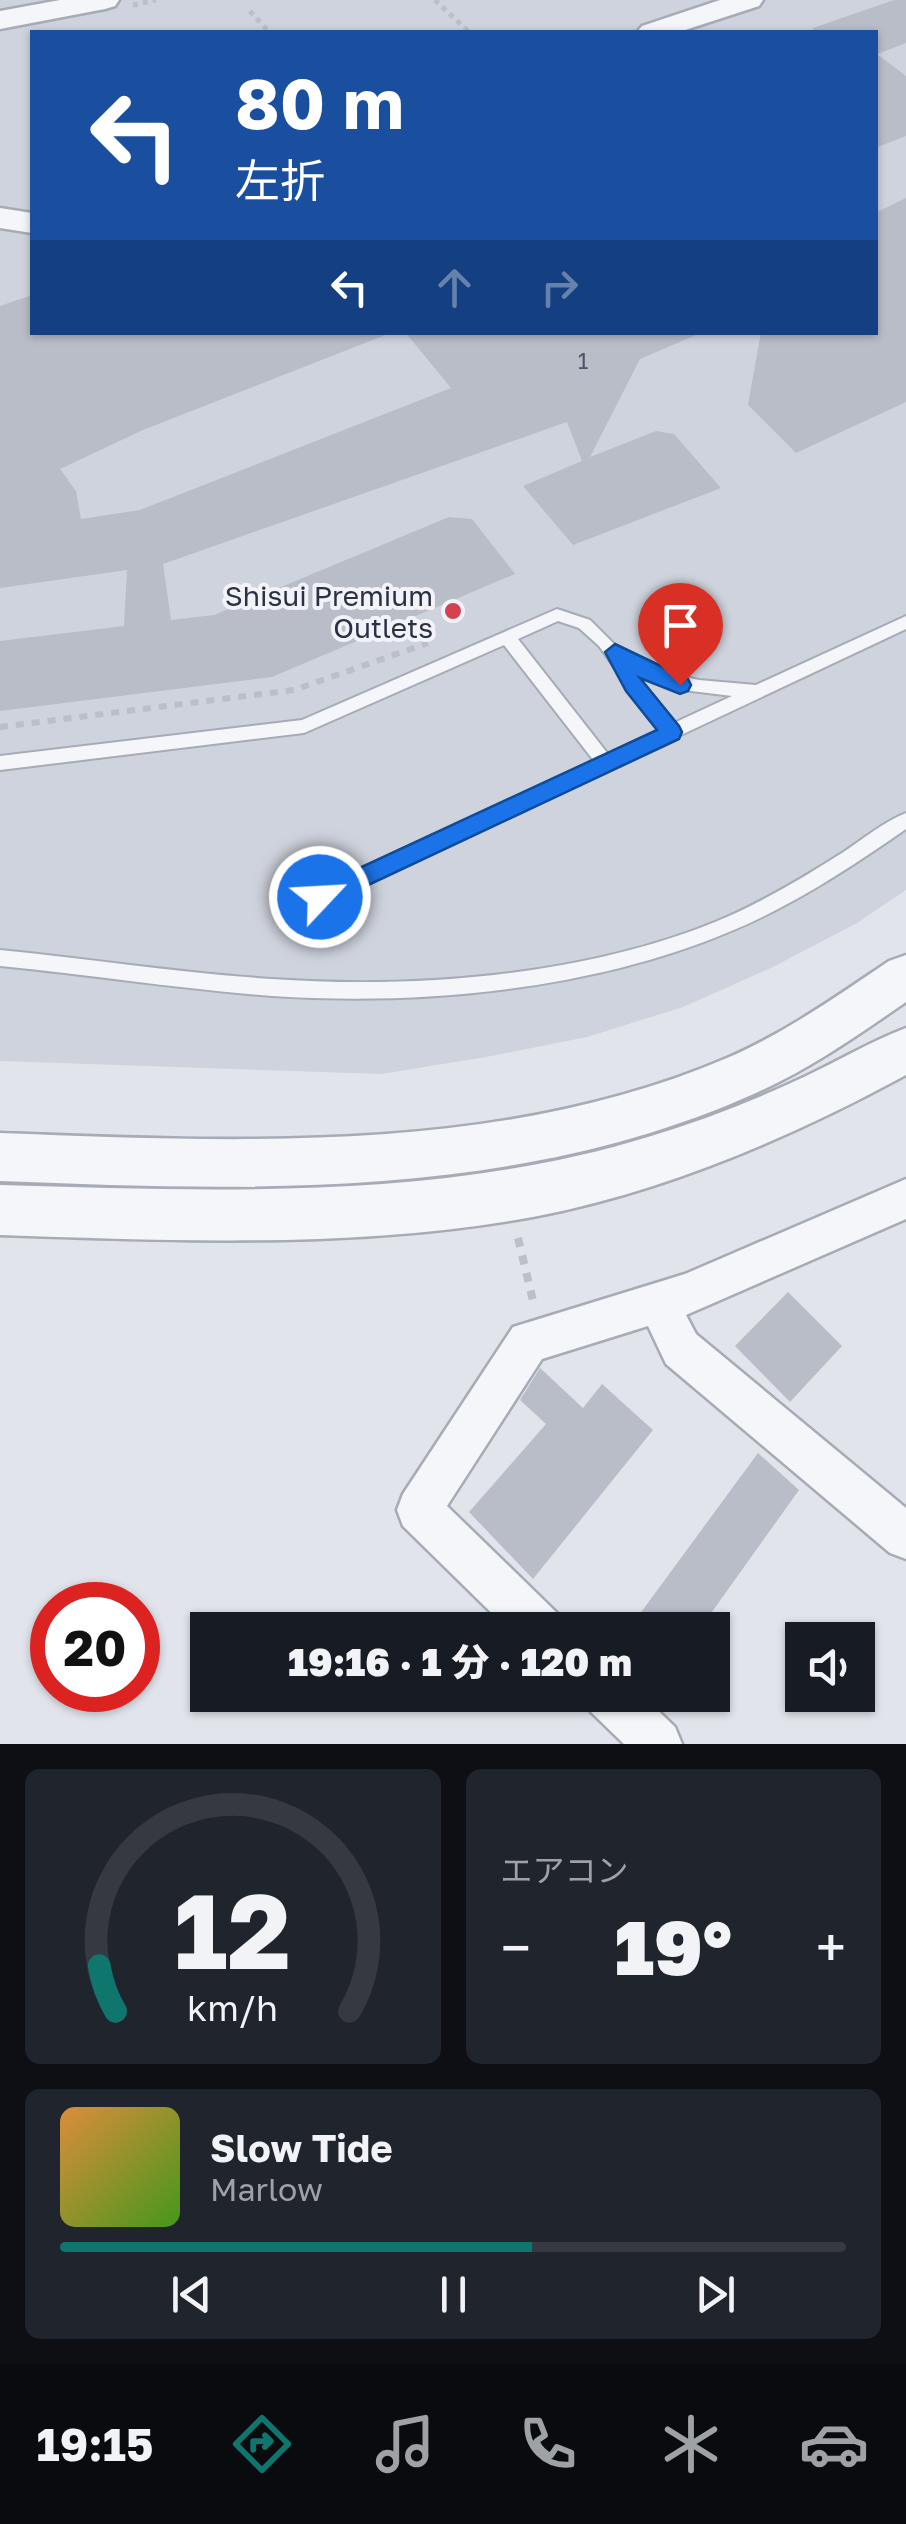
<!DOCTYPE html>
<html lang="ja">
<head>
<meta charset="utf-8">
<style>
  body { margin:0; font-family:"Golos Text","Noto Sans JP",sans-serif; background:#20242c; color:#f1f3f6; height:100vh; display:flex; flex-direction:column; font-size:38px; white-space:nowrap }
  * { box-sizing:border-box; margin:0 }
  p { font-size:32px; color:#9ea1a6 }
  .icon { flex:none; width:55px; height:55px; fill:none; stroke:currentColor; stroke-width:2; stroke-linecap:round; stroke-linejoin:round }
  .map { position:relative; height:1744px; overflow:hidden }
  .details { display:flex; flex-direction:column; gap:25px; padding:25px; background:#0d0f14; flex:1 }
  .details>* { flex:none }
  .banner { position:absolute; left:30px; top:30px; width:848px; height:305px; border-radius:0px; box-shadow:0 2px 8px #0004; background:#1a4fa0; color:#fff; overflow:hidden }
  .fabs { position:absolute; left:785px; top:1622px; display:grid; gap:20px }
  .fabs a { display:grid; place-items:center; width:90px; height:90px; border-radius:0px; background:#171b24; box-shadow:0 2px 8px #0004; font-size:50px }
  .speed { position:absolute; left:30px; top:1582px; display:flex; gap:20px; font-size:50px; font-weight:700; text-align:center }
  .speed>* { display:grid; place-content:center; width:130px; height:130px; border-radius:50%; background:#171b24; box-shadow:0 2px 8px #0004; line-height:1 }
  .speed .limit { border:15px solid #d22; background:#fff; color:#111 }
  .pin { position:absolute; display:grid; place-items:center; width:85px; height:85px; color:#fff; margin:-102px -42px; border-radius:50% 50% 50% 0; rotate:-45deg; box-shadow:0 0 10px #0007 }
  .pin .icon { rotate:45deg }
  .me { position:absolute; width:110px; margin:-55px; rotate:65deg; stroke-linejoin:round; filter:drop-shadow(0 0 8px #0008) }
  .turn { display:flex; align-items:center; gap:35px; height:210px; padding:0 40px; font-size:45px }
  .turn .icon { width:130px; height:130px; stroke-width:2.5 }
  .turn b { display:block; font-size:70px; line-height:85px }
  .lanes { display:flex; align-items:center; height:95px; padding:0 40px; background:#0003; justify-content:center; gap:50px; direction:ltr }
  .lanes .off { opacity:.35 }
  .big { font-size:75px; font-weight:800; line-height:1.1 }
  .details .widget { flex:1; display:flex; flex-direction:column; justify-content:center; gap:15px; min-width:0; padding:0 35px; border-radius:15px; background:#20242c }
  .details .dial { align-items:center; gap:0 }
  .dial svg { height:260px; overflow:visible; fill:none; stroke:#363941; stroke-width:7; stroke-linecap:round; text-anchor:middle }
  .dial text { fill:#f1f3f6; stroke:none }
  .song { display:flex; align-items:center; gap:30px }
  .cover { width:120px; height:120px; border-radius:15px; background:linear-gradient(135deg,hsl(30 70% 55%),hsl(100 70% 35%)) }
  .played { height:10px; border-radius:5px; background:linear-gradient(90deg,#0f766e 60%,#363941 60%) }
  .keys { display:flex; justify-content:space-around; direction:ltr }
  .heat { display:flex; justify-content:space-between; align-items:center; font-size:55px; direction:ltr }
  .details .tiles { flex:1; display:grid; gap:25px; grid-template-columns:1fr 1fr }
  .widget:last-child { grid-column:span 2 }
  .trip { position:absolute; left:190px; top:1612px; width:540px; height:100px; border-radius:0px; background:#171b24; box-shadow:0 2px 8px #0004; font-weight:800; line-height:100px; text-align:center }
  .dock { display:flex; height:160px; justify-content:space-around; align-items:center; background:#090b0e; color:#9ea1a6 }
  .dock .icon { width:70px; height:70px }
  .dock .active { color:#0f766e }
  .dock b { font-size:45px; color:#f1f3f6 }
  .map>svg:first-child { display:block }
</style>
</head>
<body>
<div class="map">
<svg width="906" height="1744" viewBox="0 0 906 1744">
  <rect width="100%" height="100%" fill="#e1e4eb"/>
  <path fill="#cfd3dd" fill-rule="evenodd" d="M0,0H906V890L857,923L771,968L683,1007L587,1037L486,1057L381,1074L0,1061ZM32,32H875V332H32Z"/>
  <path fill="#b8bdc8" d="M894,0H906V43L877,54L906,76V136L875,148V32H814L813,28Z
    M906,198V402L796,453L748,405L761,332H875V213Z
    M32,295V332H393L143,430L60,469L76,491L81,519L140,510L451,388L405,332H703L640,359L590,457L656,431L674,434L721,488L573,545L523,486L582,461L567,422L163,564L171,620L214,615L449,517L472,519L515,574L272,677L0,711V641L124,626L127,570L0,588V306Z
    M788,1292L842,1346L790,1402L735,1346Z
    M540,1368L583,1408L602,1384L653,1430L533,1579L469,1512L546,1424L520,1400Z
    M758,1453L799,1490L699,1630H628Z"/>
  <g fill="none" stroke-linecap="round" stroke-linejoin="round">
    <g stroke="#a6abb5" stroke-width="4">
      <path id="service" d="M557,609L590,620L618,648L671,674L699,680L756,685L906,616V629L320,905L314,902L311,897L314,892L594,761L504,645L304,733L0,770V756L302,720ZM558,621L579,628L599,646L660,730L608,754L518,639ZM633,671L683,690L732,696L674,723Z
        M906,813V829C850,868 792,906 729,932C591,990 421,1006 272,996C181,989 91,975 0,966V950C91,959 181,973 272,979C415,989 582,976 715,922C759,904 801,879 842,853C862,840 883,822 906,813Z"/>
    </g>
    <g stroke="#a6abb5" stroke-width="5">
      <path id="minor" d="M906,1179V1219L686,1315L696,1334L906,1508V1559L890,1553L666,1364L648,1326L542,1359L447,1506L558,1614L565,1630H509L403,1526L397,1510L403,1494L513,1327L685,1274Z
        M584,1695H642L675,1727L682,1744H624L591,1712Z"/>
    </g>
    <g stroke="#a6abb5" stroke-width="5">
      <path id="tertiary" d="M60,0H119L115,6L105,9L0,29V11Z
        M720,0H763L759,6L679,32H637L642,26Z
        M0,208L32,213V233L0,228Z
        M906,955V1002C858,1035 810,1069 756,1093C518,1200 255,1191 0,1181V1133C241,1142 500,1155 727,1058C785,1033 837,996 889,961Z
        M906,1028V1075C792,1137 666,1191 538,1216C362,1249 178,1241 0,1235V1185C216,1191 439,1201 648,1137C701,1121 753,1101 804,1077C838,1061 871,1041 906,1028Z"/>
    </g>
    <path stroke="#bbbfc6" stroke-width="5" stroke-dasharray="5 5" stroke-linecap="butt" d="M435,0L469,32
      M133,5L156,0
      M250,11L269,32"/>
    <path stroke="#bbbfc6" stroke-width="6" stroke-dasharray="8 8" stroke-linecap="butt" d="M0,727L294,690L428,643"/>
    <path stroke="#bbbfc6" stroke-width="8" stroke-dasharray="9 9" stroke-linecap="butt" d="M518,1238L534,1305"/>
    <use href="#service" fill="#f4f6f9" fill-rule="evenodd"/>
    <use href="#minor" fill="#f4f6f9" fill-rule="evenodd"/>
    <use href="#tertiary" fill="#f4f6f9" fill-rule="evenodd"/>
  </g>
  <path fill="#1a73e8" stroke="#114b97" stroke-width="2.5" d="M615,644L688,679L691,685L688,691L680,694L640,678L679,726L682,732L679,739L328,904H312L308,897L312,890L657,730L626,691L605,652Z"/>
  <circle fill="#d4424f" stroke="#f1f3f8" stroke-width="4" cx="453" cy="611" r="10"/>
  <g text-anchor="middle" dominant-baseline="central" stroke-width="8" stroke-linejoin="round" paint-order="stroke">
    <g font-size="22" fill="#4d5464">
      <text x="583" y="360">1</text>
    </g>
    <g font-size="28" fill="#293143" stroke="#f1f3f8" text-anchor="end">
      <text x="433" y="595">Shisui Premium<tspan x="433" dy="32">Outlets</tspan></text>
    </g>
  </g>
</svg>
<div class="fabs">
<a><svg class="icon" aria-label="sound" viewBox="0 0 24 24"><path d="M4 9h4l5-4v14l-5-4H4zM17 9q2 3 0 6"/></svg></a>
</div>
<div class="speed"><div class="limit">20</div></div>
<div class="pin" style="left:680px;top:685px;background:#d93025"><svg class="icon" aria-label="arrive" viewBox="0 0 24 24"><path d="M6 21V4h12l-3 4 3 4H6"/></svg></div>
<svg class="me" style="left:320px;top:897px" viewBox="-20 -20 40 40"><circle r="17" fill="#1a73e8" stroke="#fff" stroke-width="3"/><path d="M0-11L8 9 0 5-8 9z" fill="#fff"/></svg>
<div class="trip">19:16 · 1 分 · 120 m</div>
<div class="banner">
<div class="turn"><svg class="icon" aria-label="left" viewBox="0 0 24 24"><path d="M17 20v-9H6M10 6l-5 5 5 5"/></svg><div><b>80 m</b>左折</div></div>
<div class="lanes"><svg class="icon" aria-label="left" viewBox="0 0 24 24"><path d="M17 20v-9H6M10 6l-5 5 5 5"/></svg><svg class="icon off" aria-label="ahead" viewBox="0 0 24 24"><path d="M12 20V5M6 11l6-6 6 6"/></svg><svg class="icon off" aria-label="right" viewBox="0 0 24 24"><path d="M7 20v-9h11M14 6l5 5-5 5"/></svg></div>
</div>
</div>
<section class="details">
<div class="tiles">
<div class="widget dial"><svg viewBox="0 0 100 80">
<path d="M14 69A42 42 0 1 1 86 69"/>
<path d="M14 69A42 42 0 0 1 9 55" stroke="#0f766e"/>
<text x="50" y="56" font-size="32" font-weight="700">12</text>
<text x="50" y="72" font-size="11">km/h</text>
</svg></div>
<div class="widget"><p>エアコン</p>
<div class="heat"><a>−</a><b class="big">19°</b><a>+</a></div>
</div>
<div class="widget">
<div class="song"><i class="cover"></i><div><b>Slow Tide</b><p>Marlow</p></div></div>
<div class="played"></div>
<div class="keys"><svg class="icon" aria-label="previous" viewBox="0 0 24 24"><path d="M18 5L8 12l10 7zM5 5v14"/></svg><svg class="icon" aria-label="pause" viewBox="0 0 24 24"><path d="M8 5v14M16 5v14"/></svg><svg class="icon" aria-label="next" viewBox="0 0 24 24"><path d="M6 5l10 7-10 7zM19 5v14"/></svg></div>
</div>
</div>
</section>
<nav class="dock">
<b>19:15</b>
<svg class="icon active" aria-label="directions" viewBox="0 0 24 24"><path d="M12 3l9 9-9 9-9-9zM9 14v-3h6M13 9l2 2-2 2"/></svg>
<svg class="icon" aria-label="music" viewBox="0 0 24 24"><path d="M9 18V5l10-2v13"/><circle cx="6" cy="18" r="3"/><circle cx="16" cy="16" r="3"/></svg>
<svg class="icon" aria-label="phone" viewBox="0 0 24 24"><path d="M5 4h4l2 5-3 2q2 4 5 5l2-3 5 2v4C11 20 4 13 5 4z"/></svg>
<svg class="icon" aria-label="climate" viewBox="0 0 24 24"><path d="M12 3v18M4 7l16 10M4 17L20 7"/></svg>
<svg class="icon" aria-label="car" viewBox="0 0 24 24"><path d="M5 17H2v-5l4-1 3-4h7l3 4 3 1v5h-3M9 17h6M6 11h13"/><circle cx="7" cy="17" r="2"/><circle cx="17" cy="17" r="2"/></svg>
</nav>
</body>
</html>
